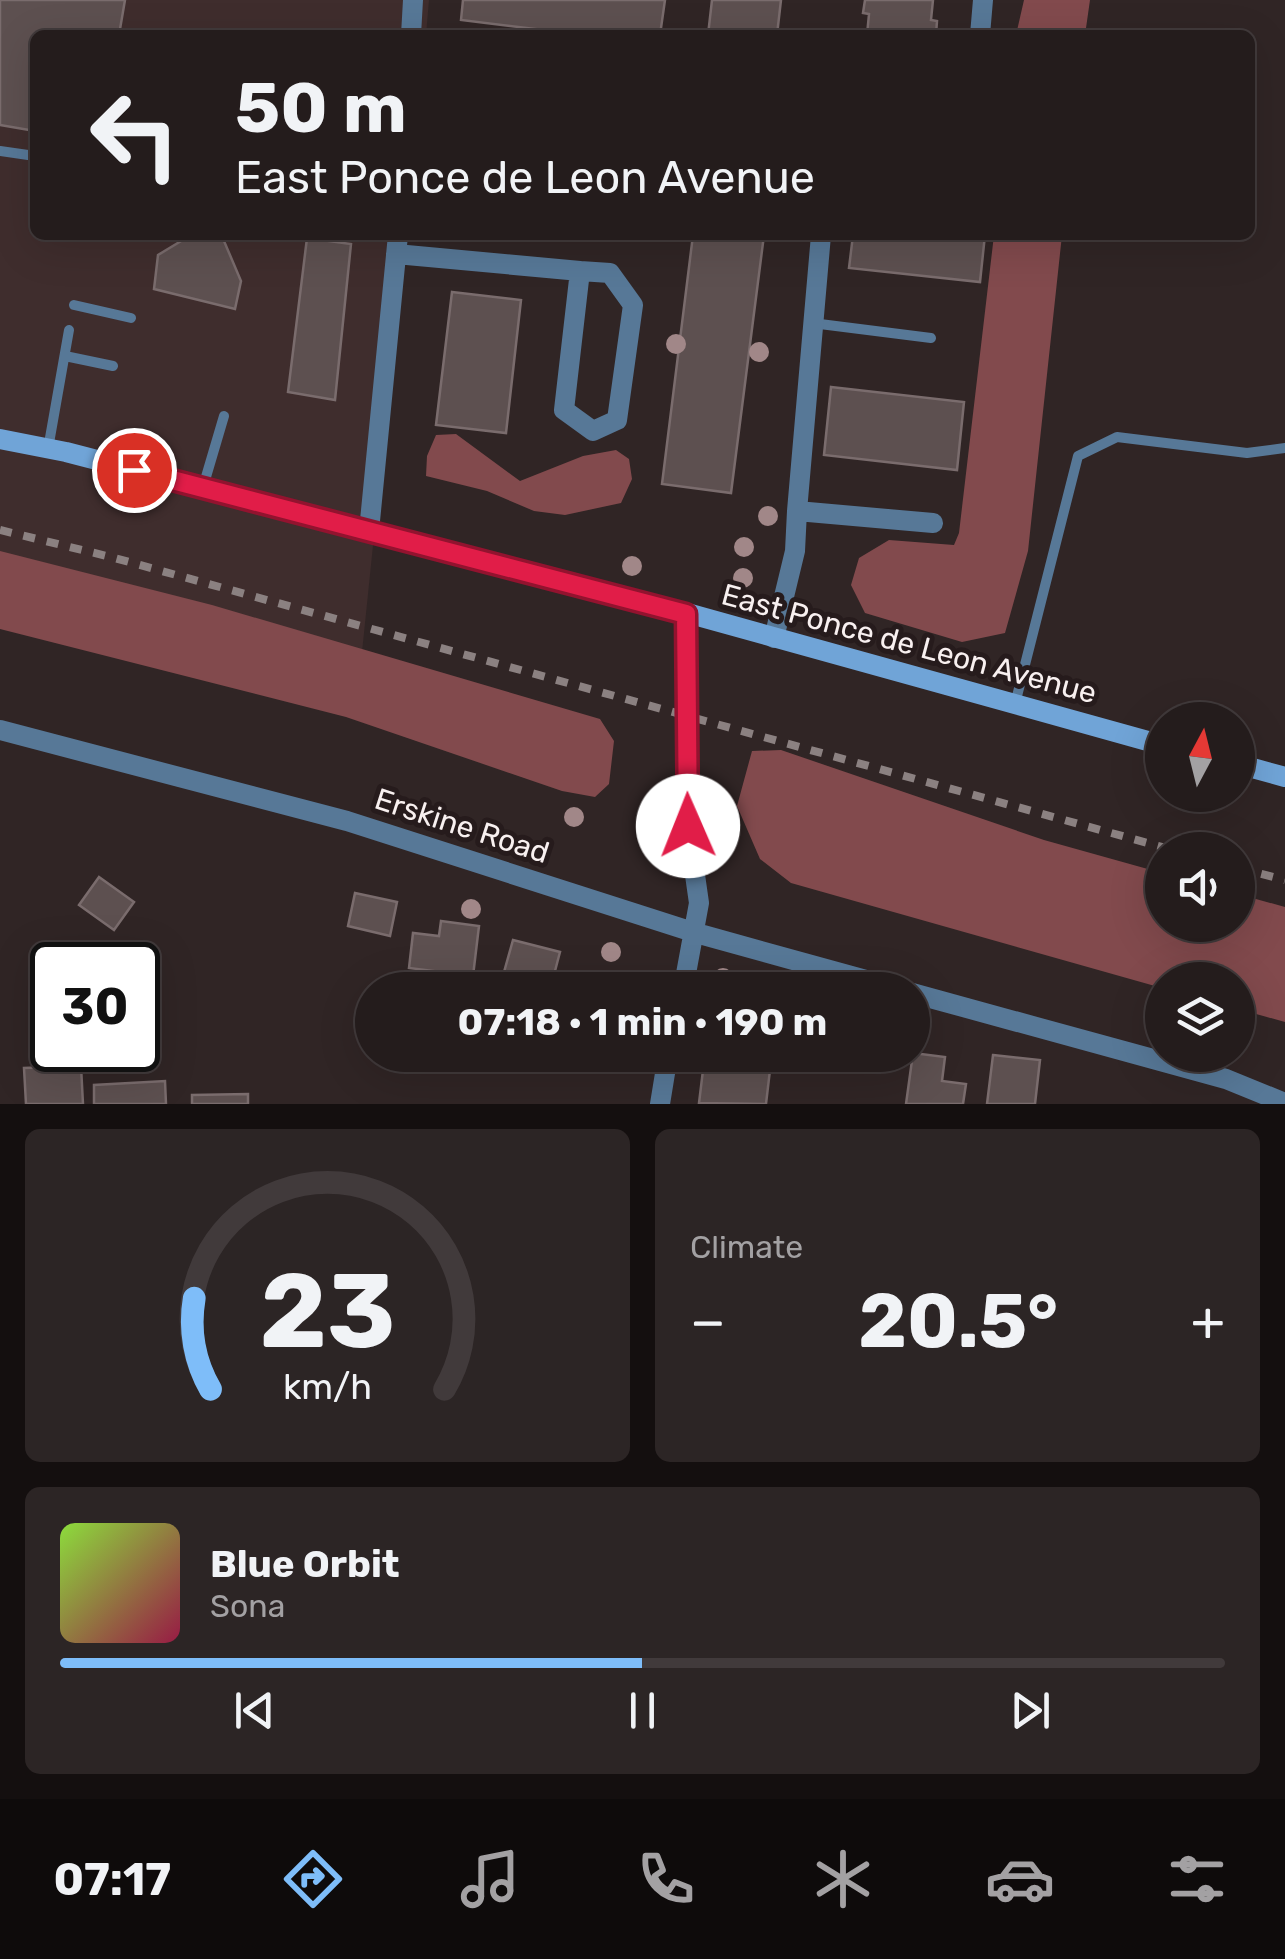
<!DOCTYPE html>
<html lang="en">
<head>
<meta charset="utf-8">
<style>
  body { margin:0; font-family:Rubik,sans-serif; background:#2c2525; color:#f1f3f6; height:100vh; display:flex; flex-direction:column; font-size:38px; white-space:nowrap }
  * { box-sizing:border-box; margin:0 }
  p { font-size:32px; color:#a3a1a3 }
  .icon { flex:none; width:55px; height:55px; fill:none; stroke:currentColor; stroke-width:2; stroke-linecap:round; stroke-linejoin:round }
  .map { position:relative; height:1104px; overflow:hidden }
  .drawer { display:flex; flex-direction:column; gap:25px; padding:25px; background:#140f0f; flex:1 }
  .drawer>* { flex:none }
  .top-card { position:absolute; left:30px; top:30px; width:1225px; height:210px; border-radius:15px; box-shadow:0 10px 40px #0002,0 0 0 2px #413a3b; background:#241c1c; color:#f1f3f6; overflow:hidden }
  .needle { width:65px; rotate:7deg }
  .fabs { position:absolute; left:1145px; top:702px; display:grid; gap:20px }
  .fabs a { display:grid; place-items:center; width:110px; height:110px; border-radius:50%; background:#241c1c; box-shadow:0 10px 40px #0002,0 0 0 2px #413a3b; font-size:50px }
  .speed { position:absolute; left:30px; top:942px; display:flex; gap:20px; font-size:50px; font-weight:700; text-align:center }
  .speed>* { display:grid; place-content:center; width:130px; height:130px; border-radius:50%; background:#241c1c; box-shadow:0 10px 40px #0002,0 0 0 2px #413a3b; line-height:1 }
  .speed .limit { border:5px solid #111; border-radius:15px; background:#fff; color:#111 }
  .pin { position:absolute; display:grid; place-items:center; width:85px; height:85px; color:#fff; margin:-42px; border:5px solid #fff; border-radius:50%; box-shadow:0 2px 10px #0007 }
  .me { position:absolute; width:110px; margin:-55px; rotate:359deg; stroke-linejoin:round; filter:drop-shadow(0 0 8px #0008) }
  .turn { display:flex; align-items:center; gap:35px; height:210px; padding:0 40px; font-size:45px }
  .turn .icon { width:130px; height:130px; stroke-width:2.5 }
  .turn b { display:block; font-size:70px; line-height:85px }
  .big { font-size:75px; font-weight:700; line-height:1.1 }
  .drawer .widget { flex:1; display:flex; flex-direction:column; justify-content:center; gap:15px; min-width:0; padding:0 35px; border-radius:15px; background:#2c2525 }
  .drawer .dial { align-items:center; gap:0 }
  .dial svg { height:260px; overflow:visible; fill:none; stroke:#413a3b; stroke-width:7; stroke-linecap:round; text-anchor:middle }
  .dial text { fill:#f1f3f6; stroke:none }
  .song { display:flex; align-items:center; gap:30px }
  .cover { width:120px; height:120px; border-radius:15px; background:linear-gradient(135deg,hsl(90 70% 55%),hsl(340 70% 35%)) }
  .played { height:10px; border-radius:5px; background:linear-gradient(90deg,#7ebdf9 50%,#413a3b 50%) }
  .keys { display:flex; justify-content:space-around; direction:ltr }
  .heat { display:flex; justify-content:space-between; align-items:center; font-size:55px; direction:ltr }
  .drawer .tiles { flex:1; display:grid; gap:25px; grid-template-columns:1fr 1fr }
  .widget:last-child { grid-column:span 2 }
  .trip { position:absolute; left:355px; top:972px; width:575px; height:100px; border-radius:50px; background:#241c1c; box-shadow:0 10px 40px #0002,0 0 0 2px #413a3b; font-weight:700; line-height:100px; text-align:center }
  .tabs { display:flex; height:160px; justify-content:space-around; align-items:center; background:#0e0b0b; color:#a3a1a3 }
  .tabs .icon { width:70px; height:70px }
  .tabs .active { color:#7ebdf9 }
  .tabs b { font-size:45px; color:#f1f3f6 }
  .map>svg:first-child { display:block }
</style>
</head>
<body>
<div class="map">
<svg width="1285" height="1104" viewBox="0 0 1285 1104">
  <rect width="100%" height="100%" fill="#302525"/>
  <path fill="#3f2d2d" d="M0,0H429L426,35H35V235H405L361,662L0,577Z"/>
  <path fill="#824a4d" d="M1024,0H1090L1085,35H1016Z
    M994,235H1062L1028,551L1005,633L962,642L865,613L851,585L859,558L889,540L954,545L959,533Z
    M456,434L520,481L583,456L616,450L629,459L632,479L621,503L565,515L534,511L487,491L426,476L427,456L436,435Z
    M0,551L212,605L600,719L614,741L609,784L595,797L562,791L346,717L0,629Z
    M781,750L1044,840L1162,873V925H1238V894L1285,907V1022L1238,1009V980H1162V988L791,883L760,859L737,806L752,751Z"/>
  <path fill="#5d5050" stroke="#7a6c6d" stroke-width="2.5" d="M0,0H125L119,35H35V131L0,125Z
    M463,0H665L660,35H585L461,20Z
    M712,0H781L777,35H708Z
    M865,0H933L931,20L937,21L936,35H867L869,14L863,13Z
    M191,235L224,241L241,281L235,309L154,289L158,255Z
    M693,235H764L731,493L662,484Z
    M853,235H985L980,282L849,268Z
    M307,238L351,244L335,400L288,392Z
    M452,292L521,300L506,433L436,425Z
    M831,387L964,402L957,470L824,455Z
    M99,877L134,902L114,930L79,905Z
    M355,893L397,902L390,936L348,926Z
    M441,921L479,926L473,976L409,968L413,933L439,936Z
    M513,940L560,952L550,990H499Z
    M572,976L611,982L609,990H569Z
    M913,1053L945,1057L942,1081L966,1084L963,1104H906Z
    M993,1055L1040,1060L1035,1104H987Z
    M704,1062L770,1070L766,1104L699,1103Z
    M81,1066L83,1104H26L24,1068Z
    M165,1081L166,1104H94V1085Z
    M248,1094V1104H192V1095Z"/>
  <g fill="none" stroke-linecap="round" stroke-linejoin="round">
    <path stroke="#577897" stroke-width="10" d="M0,151L35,156
      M74,305L131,318
      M812,323L931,338
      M65,356L113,366
      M48,449L69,330
      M203,487L224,416
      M1015,704L1078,456L1117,437L1247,453L1285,448"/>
    <path stroke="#577897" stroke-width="20" d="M411,35L413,0
      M980,35L983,0
      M396,254L580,271L610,273L633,305L617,420L593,431L564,410L580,271
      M797,511L821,235
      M369,531L398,235
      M774,638L795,551L797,511L933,523
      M0,730L347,821L696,933L902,990
      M683,990L699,903L688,826L687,613
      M912,993L1226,1079L1285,1103
      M660,1104L668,1055"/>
    <path stroke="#70a4d7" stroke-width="20" d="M0,439L66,452L687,613L1162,745
      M1238,764L1285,777"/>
    <path stroke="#8b8181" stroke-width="8" stroke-dasharray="12 12" stroke-linecap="butt" d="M0,530L111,557L1173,850
      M1238,868L1285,880"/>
  </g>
  <g fill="#a18788">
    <circle cx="676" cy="344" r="10"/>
    <circle cx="759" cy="352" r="10"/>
    <circle cx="768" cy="516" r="10"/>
    <circle cx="744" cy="547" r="10"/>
    <circle cx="632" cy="566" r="10"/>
    <circle cx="743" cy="578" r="10"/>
    <circle cx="574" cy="817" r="10"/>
    <circle cx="650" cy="841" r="10"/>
    <circle cx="471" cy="909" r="10"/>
    <circle cx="611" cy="952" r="10"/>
    <circle cx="723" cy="978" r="10"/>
  </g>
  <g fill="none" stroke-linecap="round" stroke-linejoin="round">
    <g stroke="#92132f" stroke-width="25">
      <path id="route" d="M134,470L686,614L688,826"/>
    </g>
    <use href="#route" stroke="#e11d48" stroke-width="18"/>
  </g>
  <g text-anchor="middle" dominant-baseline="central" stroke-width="10" stroke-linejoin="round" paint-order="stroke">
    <g font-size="30" fill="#f8f0f0" stroke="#261b1c">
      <text transform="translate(909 644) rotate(15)">East Ponce de Leon Avenue</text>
      <text transform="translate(462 826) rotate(18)">Erskine Road</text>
    </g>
  </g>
</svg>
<div class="fabs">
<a><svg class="needle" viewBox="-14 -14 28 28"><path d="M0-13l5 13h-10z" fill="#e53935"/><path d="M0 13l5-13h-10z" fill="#a3a1a3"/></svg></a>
<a><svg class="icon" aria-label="sound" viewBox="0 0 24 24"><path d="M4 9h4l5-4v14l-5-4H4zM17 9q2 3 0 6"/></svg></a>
<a><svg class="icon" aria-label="layers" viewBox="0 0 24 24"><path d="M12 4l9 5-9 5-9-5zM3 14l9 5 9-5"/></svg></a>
</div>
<div class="speed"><div class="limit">30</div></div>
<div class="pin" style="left:134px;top:470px;background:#d93025"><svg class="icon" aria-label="arrive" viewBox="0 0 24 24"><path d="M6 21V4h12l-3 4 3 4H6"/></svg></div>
<svg class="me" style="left:688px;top:826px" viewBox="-20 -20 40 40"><circle r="19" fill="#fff"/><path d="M0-13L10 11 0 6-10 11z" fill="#e11d48"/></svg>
<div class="trip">07:18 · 1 min · 190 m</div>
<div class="top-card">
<div class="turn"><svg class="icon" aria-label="left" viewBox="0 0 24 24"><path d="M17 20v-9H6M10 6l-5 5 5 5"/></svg><div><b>50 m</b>East Ponce de Leon Avenue</div></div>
</div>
</div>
<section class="drawer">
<div class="tiles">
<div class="widget dial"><svg viewBox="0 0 100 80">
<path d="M14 69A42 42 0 1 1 86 69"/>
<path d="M14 69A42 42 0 0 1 9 41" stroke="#7ebdf9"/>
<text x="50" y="56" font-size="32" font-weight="700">23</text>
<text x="50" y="72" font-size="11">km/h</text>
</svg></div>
<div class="widget"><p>Climate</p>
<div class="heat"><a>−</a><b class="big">20.5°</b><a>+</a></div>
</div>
<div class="widget">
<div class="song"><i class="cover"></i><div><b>Blue Orbit</b><p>Sona</p></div></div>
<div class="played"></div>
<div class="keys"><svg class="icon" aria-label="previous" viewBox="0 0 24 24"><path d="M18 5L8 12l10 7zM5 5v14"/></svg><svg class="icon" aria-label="pause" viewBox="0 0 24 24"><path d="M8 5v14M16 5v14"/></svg><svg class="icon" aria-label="next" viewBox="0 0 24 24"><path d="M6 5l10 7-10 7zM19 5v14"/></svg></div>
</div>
</div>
</section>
<nav class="tabs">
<b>07:17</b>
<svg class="icon active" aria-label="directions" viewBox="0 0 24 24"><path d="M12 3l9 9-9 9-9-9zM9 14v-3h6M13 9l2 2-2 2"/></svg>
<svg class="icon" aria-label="music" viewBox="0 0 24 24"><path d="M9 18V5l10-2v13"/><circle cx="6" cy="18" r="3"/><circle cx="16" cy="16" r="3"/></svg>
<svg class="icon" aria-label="phone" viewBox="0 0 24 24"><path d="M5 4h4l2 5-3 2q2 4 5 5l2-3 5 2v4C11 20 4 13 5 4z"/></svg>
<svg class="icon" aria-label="climate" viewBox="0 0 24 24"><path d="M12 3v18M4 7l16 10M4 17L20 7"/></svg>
<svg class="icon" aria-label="car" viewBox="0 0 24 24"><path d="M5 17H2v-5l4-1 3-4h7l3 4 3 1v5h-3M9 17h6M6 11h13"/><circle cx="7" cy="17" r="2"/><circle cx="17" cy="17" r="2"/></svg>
<svg class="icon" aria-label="filters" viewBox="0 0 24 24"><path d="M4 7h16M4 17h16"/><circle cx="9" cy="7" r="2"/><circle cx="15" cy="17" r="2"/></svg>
</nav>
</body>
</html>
